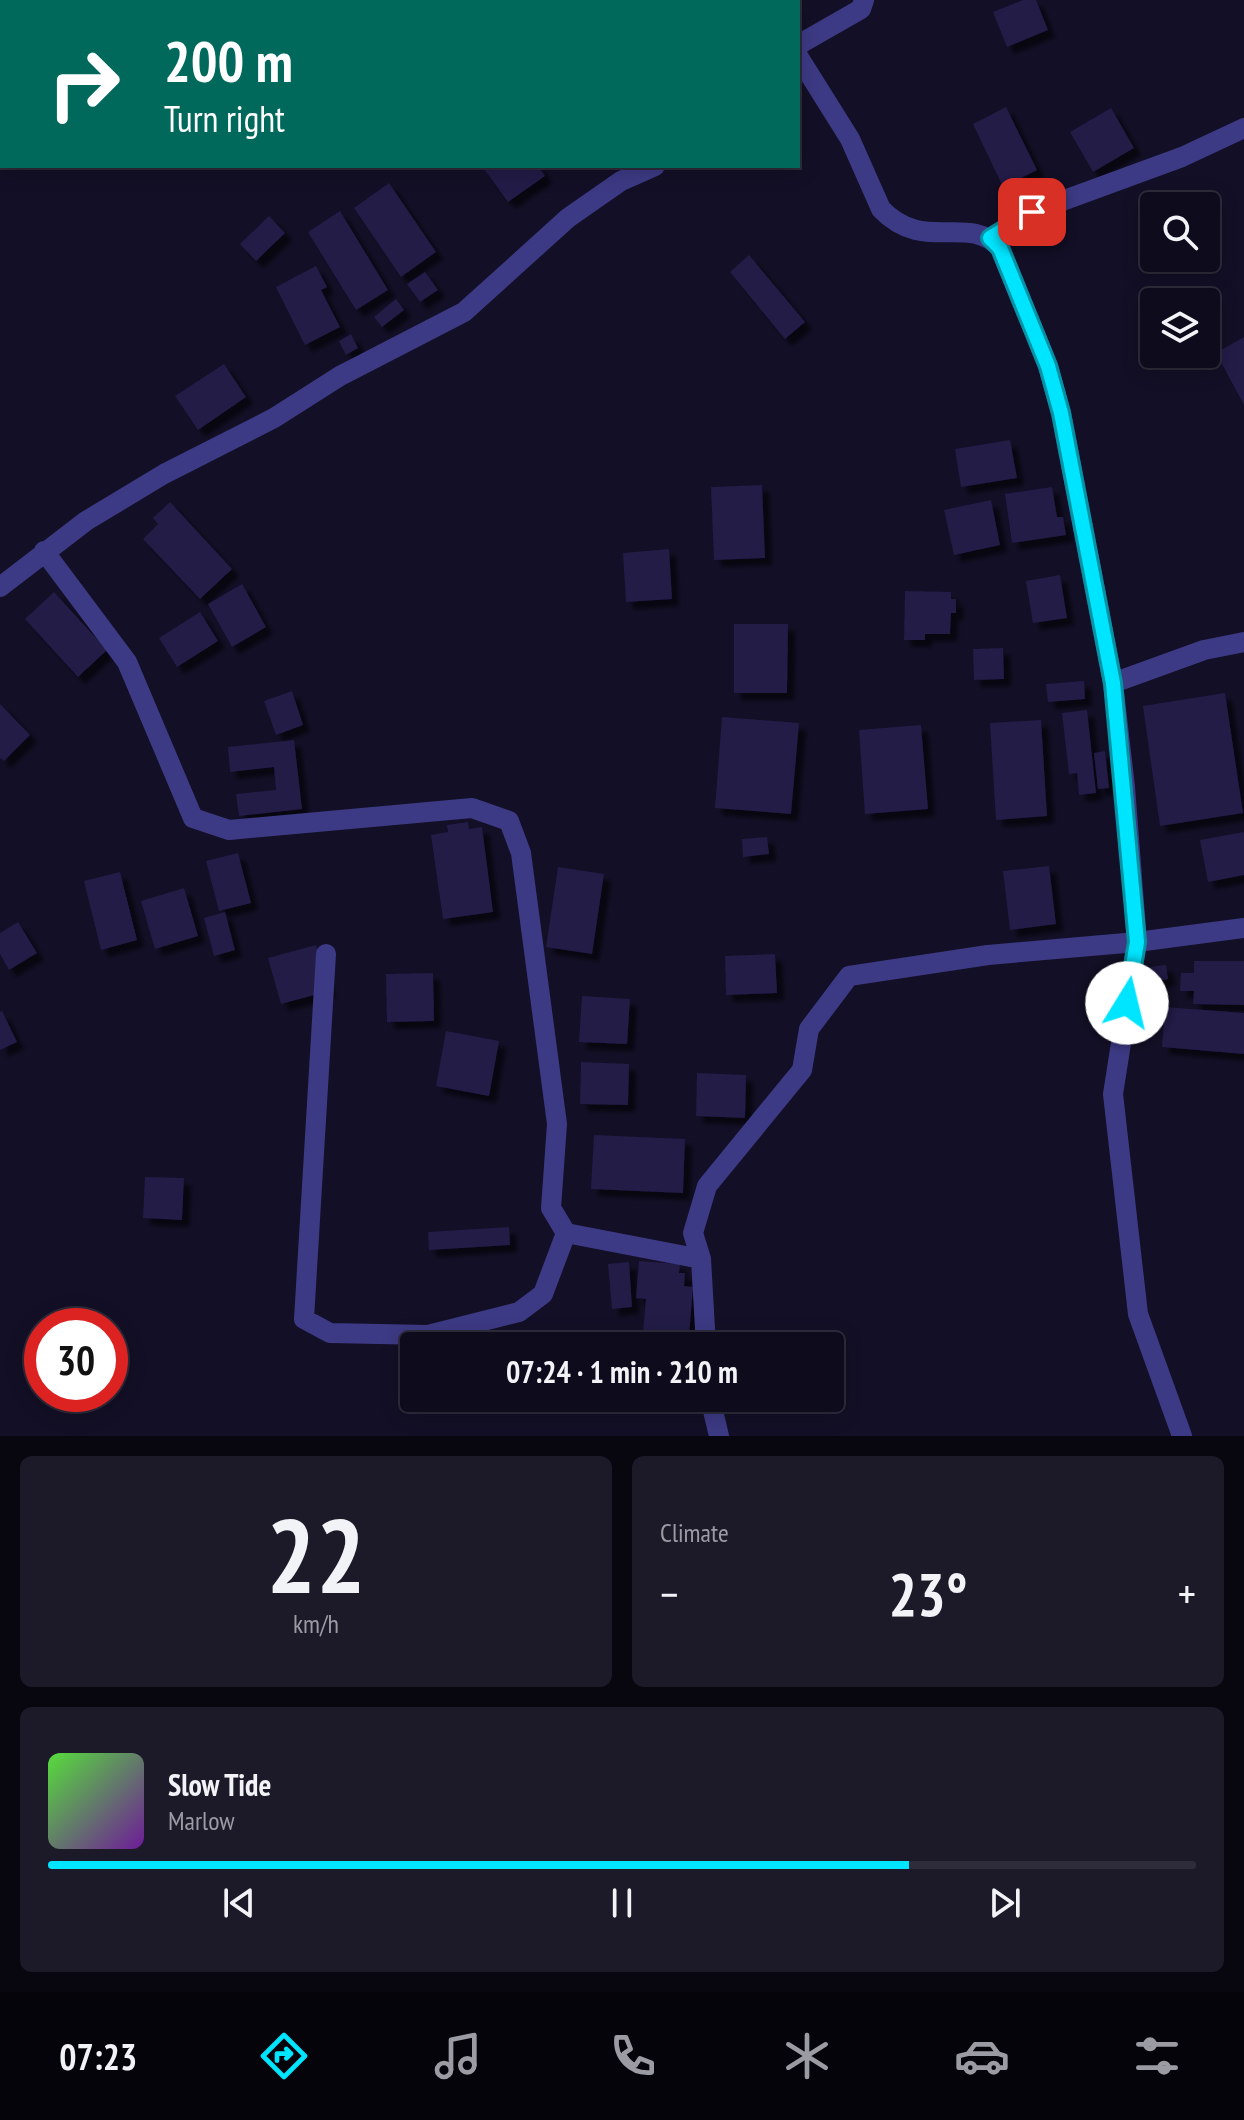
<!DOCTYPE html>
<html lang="en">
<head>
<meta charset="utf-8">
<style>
  body { margin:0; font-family:"PT Sans Narrow",sans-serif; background:#1c1929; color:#f1f3f6; height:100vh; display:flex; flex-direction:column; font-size:30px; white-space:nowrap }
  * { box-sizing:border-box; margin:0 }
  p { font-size:26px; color:#9b9ba3 }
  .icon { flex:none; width:44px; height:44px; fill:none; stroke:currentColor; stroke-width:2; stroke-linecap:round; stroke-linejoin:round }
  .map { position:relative; height:1436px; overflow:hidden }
  .panel { display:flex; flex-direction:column; gap:20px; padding:20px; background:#08060f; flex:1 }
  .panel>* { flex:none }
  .hud { position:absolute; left:0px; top:0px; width:800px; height:168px; box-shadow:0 4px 20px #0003,0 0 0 2px #2e2b3b; background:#00695c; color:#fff; overflow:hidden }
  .tools { position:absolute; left:1140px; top:192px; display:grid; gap:16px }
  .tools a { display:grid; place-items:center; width:80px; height:80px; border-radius:8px; background:#0e0b1c; box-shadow:0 4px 20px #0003,0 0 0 2px #2e2b3b; font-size:40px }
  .speed { position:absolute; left:24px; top:1308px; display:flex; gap:16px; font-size:40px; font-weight:700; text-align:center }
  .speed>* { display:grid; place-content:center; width:104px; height:104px; border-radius:50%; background:#0e0b1c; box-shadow:0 4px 20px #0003,0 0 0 2px #2e2b3b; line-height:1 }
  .speed .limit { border:12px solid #d22; background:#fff; color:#111 }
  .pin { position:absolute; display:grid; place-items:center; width:68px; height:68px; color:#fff; margin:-34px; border-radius:16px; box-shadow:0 4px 12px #0006 }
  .me { position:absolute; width:88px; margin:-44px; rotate:9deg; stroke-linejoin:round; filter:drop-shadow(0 0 6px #0008) }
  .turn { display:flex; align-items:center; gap:28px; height:168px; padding:0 32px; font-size:36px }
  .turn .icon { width:104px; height:104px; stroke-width:2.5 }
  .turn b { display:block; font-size:56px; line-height:68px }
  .big { font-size:60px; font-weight:700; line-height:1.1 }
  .panel .widget { flex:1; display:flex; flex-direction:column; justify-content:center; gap:12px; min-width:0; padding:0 28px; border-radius:12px; background:#1c1929 }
  .panel .dial { align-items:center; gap:0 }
  .dial b { font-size:104px; line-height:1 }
  .song { display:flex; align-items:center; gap:24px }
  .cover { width:96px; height:96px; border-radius:12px; background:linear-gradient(135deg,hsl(110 70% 55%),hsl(280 70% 35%)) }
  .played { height:8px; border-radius:4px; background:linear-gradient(90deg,#00e5ff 75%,#2e2b3b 75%) }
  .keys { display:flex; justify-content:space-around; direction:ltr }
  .heat { display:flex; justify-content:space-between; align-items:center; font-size:44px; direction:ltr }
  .panel .tiles { flex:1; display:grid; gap:20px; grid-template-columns:1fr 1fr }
  .widget:last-child { grid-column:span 2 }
  .trip { position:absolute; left:400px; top:1332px; width:444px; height:80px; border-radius:8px; background:#0e0b1c; box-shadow:0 4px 20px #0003,0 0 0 2px #2e2b3b; font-weight:700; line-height:80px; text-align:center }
  .dock { display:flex; height:128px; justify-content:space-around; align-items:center; background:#06040b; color:#9b9ba3 }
  .dock .icon { width:56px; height:56px }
  .dock .selected { color:#00e5ff }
  .dock b { font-size:36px; color:#f1f3f6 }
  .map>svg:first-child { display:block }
</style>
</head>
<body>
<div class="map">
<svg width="1244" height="1436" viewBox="0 0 1244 1436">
  <defs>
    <filter id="shadow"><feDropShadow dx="7" dy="7" stdDeviation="2" flood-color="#0009"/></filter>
  </defs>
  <rect width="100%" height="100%" fill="#130f26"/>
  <path fill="#241b47" filter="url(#shadow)" d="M1023,0H1036L1048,30L1007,47L993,12Z
    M1006,107L1037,170L1003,187L973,124Z
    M1111,108L1134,148L1093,172L1070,132Z
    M482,166H538L545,176L508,202Z
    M389,183L436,252L401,277L354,208Z
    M340,211L388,290L356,310L308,232Z
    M269,216L285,233L256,261L240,244Z
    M749,255L805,322L785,339L730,272Z
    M316,266L327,287L321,290L340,327L305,345L276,287Z
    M425,272L438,290L420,302L407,284Z
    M396,299L404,310L382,327L374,317Z
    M351,334L358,348L346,355L339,341Z
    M1244,337V405L1216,353Z
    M224,364L246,397L198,430L175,396Z
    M1010,440L1017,478L961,487L955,449Z
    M762,485L765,558L714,560L711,487Z
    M1052,487L1057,517H1063L1066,535L1012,543L1005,494Z
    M991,500L1000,545L954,555L944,510Z
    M170,502L232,569L200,599L143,539L158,524L153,518Z
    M669,549L672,599L626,602L623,553Z
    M1060,575L1067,618L1033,623L1026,581Z
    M242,584L266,627L232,647L208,604Z
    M905,591L951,592V599H956V613H951L950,634H925V640H904Z
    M54,592L107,650L78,677L25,619Z
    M200,612L218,641L177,667L159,638Z
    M734,624H788L787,693H734Z
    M1003,648L1004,679L974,680L973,649Z
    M1084,681L1085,699L1048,702L1046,684Z
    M292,691L303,725L276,735L264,701Z
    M1225,693L1243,813L1160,826L1143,706Z
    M0,704L30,735L4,761L0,758Z
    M1087,710L1096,793L1079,795L1077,773L1069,774L1062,713Z
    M722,717L799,723L791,814L715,808Z
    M1041,720L1047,816L996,820L990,723Z
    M921,725L928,809L865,814L859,730Z
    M294,740L302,809L239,816L236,794L276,790L274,767L230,772L228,747Z
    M1105,751L1109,788L1098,789L1094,753Z
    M468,822L469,829L482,827L493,912L443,919L431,835L448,832L447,825Z
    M1244,832V875L1208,882L1200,840Z
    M767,837L769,854L743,857L742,839Z
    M238,853L251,903L219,911L206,861Z
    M1049,866L1056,924L1010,930L1003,871Z
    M558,867L604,874L592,954L546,947Z
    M120,872L137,940L101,950L84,881Z
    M184,888L198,936L155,949L141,901Z
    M225,912L235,950L214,956L204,918Z
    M18,922L37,953L9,970L0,954V933Z
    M316,945L329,991L281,1004L268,958Z
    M775,954L777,993L726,995L725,956Z
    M1194,961H1244V1005L1193,1004L1194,991H1180L1181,973H1194Z
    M1166,965L1168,979L1152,982L1150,967Z
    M433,973L434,1021L387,1022L386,974Z
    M582,996L630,999L627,1044L579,1042Z
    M1165,1007L1244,1013V1054L1162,1047Z
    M2,1011L17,1042L0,1050V1012Z
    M446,1031L499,1041L489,1096L436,1086Z
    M581,1062L629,1064L628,1105L580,1104Z
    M697,1073L746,1075L745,1118L696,1116Z
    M594,1135L685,1139L683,1193L591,1189Z
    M145,1177L184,1178L182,1220L143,1218Z
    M509,1227L510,1245L429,1250L428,1232Z
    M639,1261L680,1264L679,1273H685L684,1286L693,1287L689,1336L643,1332L646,1299L636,1298Z
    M629,1262L632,1307L612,1309L608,1264Z"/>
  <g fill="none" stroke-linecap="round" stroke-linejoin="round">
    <path stroke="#3d3a85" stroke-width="20" d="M798,45L861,9L864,0
      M798,56L850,139L881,209C924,254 967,213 1000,248L1048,366L1061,413L1113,683L1125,787L1137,942L1113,1094L1138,1314L1182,1436
      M990,238L1032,212L1182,157L1244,128
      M44,551L127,662L193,818L229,830L472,808L509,821L521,853L557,1124L551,1208L566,1233L701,1259
      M0,587L86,521L164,474L274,418L340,376L464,312L568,218L621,181L655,166
      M1113,683L1204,650L1244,642
      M326,954L304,1319L330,1333L428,1335L519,1312L543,1294L566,1233
      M706,1346L701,1259L693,1233L707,1186L802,1070L809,1029L849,976L988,955L1137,942L1244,928
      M710,1398L719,1436"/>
  </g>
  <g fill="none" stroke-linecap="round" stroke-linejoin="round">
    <g stroke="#0095a6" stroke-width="20">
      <path id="route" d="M1032,212L990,238L1000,248L1048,366L1061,413L1113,683L1137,942L1127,1003"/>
    </g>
    <use href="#route" stroke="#00e5ff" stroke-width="14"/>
  </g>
</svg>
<div class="tools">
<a><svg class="icon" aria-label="search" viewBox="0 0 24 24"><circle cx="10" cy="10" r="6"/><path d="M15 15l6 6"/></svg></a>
<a><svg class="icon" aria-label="layers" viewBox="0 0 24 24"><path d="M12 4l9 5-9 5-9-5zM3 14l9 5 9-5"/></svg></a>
</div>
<div class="speed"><div class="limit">30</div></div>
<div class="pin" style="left:1032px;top:212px;background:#d93025"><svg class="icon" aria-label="arrive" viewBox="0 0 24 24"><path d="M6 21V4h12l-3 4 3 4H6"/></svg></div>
<svg class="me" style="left:1127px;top:1003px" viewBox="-20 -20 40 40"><circle r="19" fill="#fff"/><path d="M0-13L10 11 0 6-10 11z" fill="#00e5ff"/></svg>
<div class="trip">07:24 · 1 min · 210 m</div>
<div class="hud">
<div class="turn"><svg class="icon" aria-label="right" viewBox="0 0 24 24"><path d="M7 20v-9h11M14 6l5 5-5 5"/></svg><div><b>200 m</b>Turn right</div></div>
</div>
</div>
<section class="panel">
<div class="tiles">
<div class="widget dial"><b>22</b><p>km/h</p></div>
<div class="widget"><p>Climate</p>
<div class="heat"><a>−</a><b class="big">23°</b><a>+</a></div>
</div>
<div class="widget">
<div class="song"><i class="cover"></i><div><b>Slow Tide</b><p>Marlow</p></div></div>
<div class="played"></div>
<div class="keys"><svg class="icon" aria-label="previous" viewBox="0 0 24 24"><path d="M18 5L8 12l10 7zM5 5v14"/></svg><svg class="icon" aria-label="pause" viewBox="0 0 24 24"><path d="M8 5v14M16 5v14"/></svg><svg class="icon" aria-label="next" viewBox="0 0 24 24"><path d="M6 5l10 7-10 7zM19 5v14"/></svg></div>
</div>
</div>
</section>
<nav class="dock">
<b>07:23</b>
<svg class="icon selected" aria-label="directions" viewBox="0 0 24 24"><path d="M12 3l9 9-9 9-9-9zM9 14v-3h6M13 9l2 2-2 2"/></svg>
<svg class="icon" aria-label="music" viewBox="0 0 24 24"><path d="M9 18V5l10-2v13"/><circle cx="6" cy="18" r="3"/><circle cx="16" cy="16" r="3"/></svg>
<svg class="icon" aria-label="phone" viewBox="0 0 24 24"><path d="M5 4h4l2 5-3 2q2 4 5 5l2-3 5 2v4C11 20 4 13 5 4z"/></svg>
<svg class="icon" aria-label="climate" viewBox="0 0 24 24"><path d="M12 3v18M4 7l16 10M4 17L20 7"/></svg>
<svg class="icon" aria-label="car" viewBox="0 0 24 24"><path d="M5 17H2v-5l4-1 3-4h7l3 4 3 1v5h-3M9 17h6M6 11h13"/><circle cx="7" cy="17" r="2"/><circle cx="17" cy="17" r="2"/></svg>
<svg class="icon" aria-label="filters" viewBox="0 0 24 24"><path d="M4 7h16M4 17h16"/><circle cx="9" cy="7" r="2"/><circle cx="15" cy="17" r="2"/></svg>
</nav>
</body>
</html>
